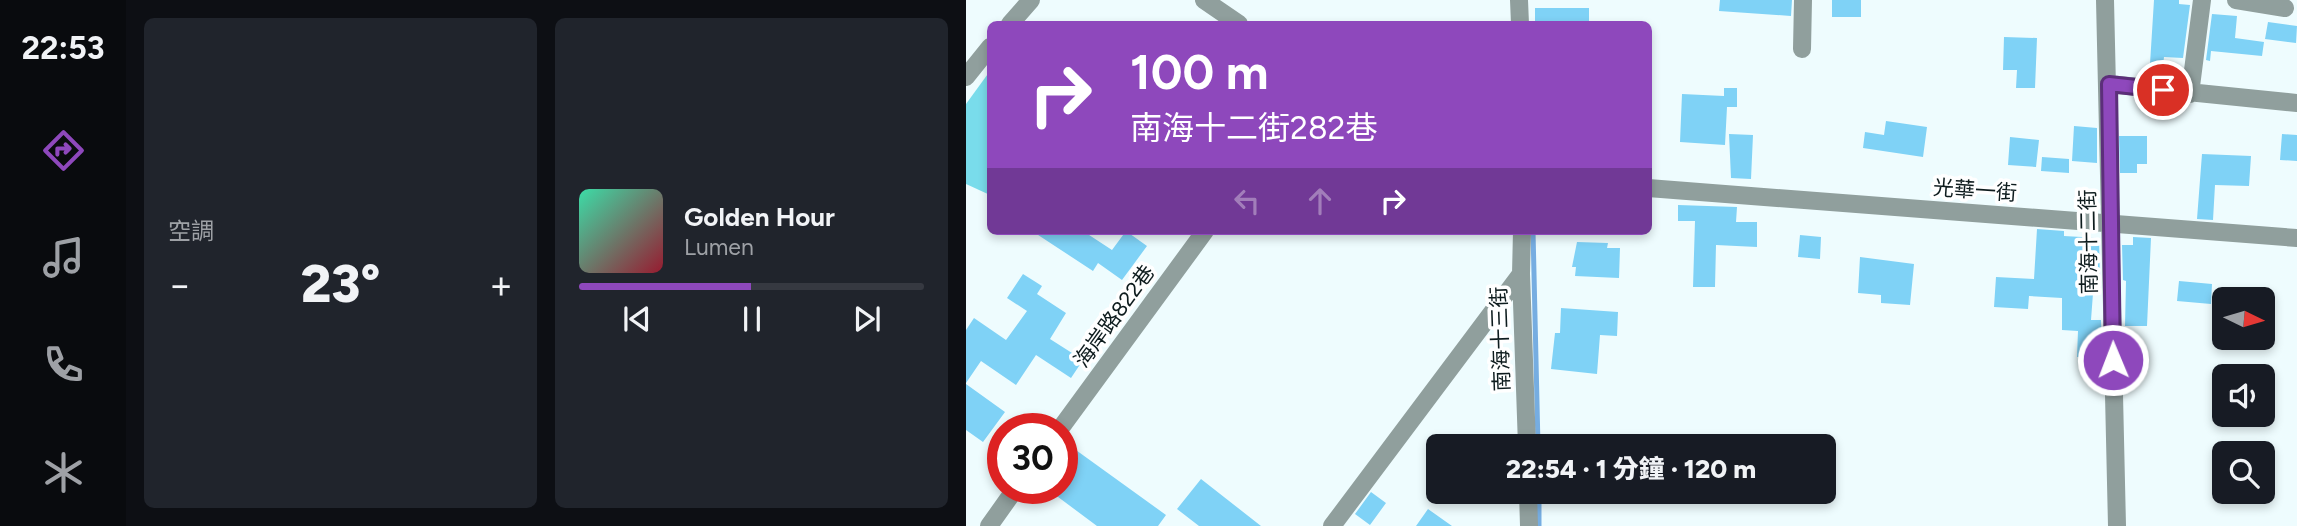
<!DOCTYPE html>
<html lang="zh-TW">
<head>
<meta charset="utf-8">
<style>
  body { margin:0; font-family:Figtree,"Noto Sans TC",sans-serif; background:#20242c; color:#f1f3f6; height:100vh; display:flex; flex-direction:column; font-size:26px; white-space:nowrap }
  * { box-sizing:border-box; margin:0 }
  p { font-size:23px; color:#9ea1a6 }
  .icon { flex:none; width:38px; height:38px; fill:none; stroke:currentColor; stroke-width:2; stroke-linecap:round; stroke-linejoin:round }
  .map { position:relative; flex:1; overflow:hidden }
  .sheet { display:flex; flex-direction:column; gap:18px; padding:18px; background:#0d0f14; width:840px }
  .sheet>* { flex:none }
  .hud { position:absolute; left:21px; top:21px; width:665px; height:214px; border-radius:10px; box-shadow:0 4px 10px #0003; background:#8e48bc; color:#fff; overflow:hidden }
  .needle { width:46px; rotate:95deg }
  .fabs { position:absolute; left:1246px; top:287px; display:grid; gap:14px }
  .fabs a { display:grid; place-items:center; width:63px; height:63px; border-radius:10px; background:#171b24; box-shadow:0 4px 10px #0003; font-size:35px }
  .speed { position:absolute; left:21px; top:413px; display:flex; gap:14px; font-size:35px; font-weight:700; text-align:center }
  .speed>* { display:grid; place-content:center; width:91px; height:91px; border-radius:50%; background:#171b24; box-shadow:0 4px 10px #0003; line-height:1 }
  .speed .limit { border:10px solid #d22; background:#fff; color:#111 }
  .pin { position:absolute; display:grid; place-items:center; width:60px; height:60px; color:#fff; margin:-30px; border:4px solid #fff; border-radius:50%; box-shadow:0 2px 7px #0007 }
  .me { position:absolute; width:77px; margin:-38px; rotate:359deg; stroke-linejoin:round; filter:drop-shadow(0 0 5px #0008) }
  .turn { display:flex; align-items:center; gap:24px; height:147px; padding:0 28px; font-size:32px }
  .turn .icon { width:91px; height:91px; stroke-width:2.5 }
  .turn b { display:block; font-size:49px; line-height:60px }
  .lanes { display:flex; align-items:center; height:66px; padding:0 28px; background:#0003; justify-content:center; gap:35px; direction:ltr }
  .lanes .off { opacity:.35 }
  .big { font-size:52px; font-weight:800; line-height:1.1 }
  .sheet .widget { flex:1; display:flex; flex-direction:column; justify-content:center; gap:10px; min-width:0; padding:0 24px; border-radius:10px; background:#20242c }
  .song { display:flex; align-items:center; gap:21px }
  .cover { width:84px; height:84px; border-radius:10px; background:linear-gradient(135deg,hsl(160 70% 55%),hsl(350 70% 35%)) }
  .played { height:7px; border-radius:4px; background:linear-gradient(90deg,#8e48bc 50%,#363941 50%) }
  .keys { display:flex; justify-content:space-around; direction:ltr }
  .heat { display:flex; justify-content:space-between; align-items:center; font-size:38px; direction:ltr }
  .sheet .tiles { flex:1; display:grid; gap:18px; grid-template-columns:repeat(2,1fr) }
  .trip { position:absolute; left:460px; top:434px; width:410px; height:70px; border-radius:10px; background:#171b24; box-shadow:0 4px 10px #0003; font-weight:800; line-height:70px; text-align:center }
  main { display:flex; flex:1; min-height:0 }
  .tab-bar { display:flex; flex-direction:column; width:126px; justify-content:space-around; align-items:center; background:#090b0e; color:#9ea1a6 }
  .tab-bar .icon { width:49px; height:49px }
  .tab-bar .on { color:#8e48bc }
  .tab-bar b { font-size:32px; color:#f1f3f6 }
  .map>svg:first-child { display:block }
</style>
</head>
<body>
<main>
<nav class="tab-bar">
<b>22:53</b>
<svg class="icon on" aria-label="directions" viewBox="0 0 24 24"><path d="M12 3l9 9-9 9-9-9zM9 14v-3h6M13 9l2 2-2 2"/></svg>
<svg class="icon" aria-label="music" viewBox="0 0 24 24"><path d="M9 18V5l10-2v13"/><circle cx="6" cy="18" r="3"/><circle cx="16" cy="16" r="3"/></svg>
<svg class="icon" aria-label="phone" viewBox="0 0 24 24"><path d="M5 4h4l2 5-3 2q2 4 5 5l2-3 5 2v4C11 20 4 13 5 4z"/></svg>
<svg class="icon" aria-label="climate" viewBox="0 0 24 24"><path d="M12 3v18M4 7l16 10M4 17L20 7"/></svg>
</nav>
<section class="sheet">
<div class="tiles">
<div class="widget"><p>空調</p>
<div class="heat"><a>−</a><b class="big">23°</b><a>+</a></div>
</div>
<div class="widget">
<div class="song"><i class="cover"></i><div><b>Golden Hour</b><p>Lumen</p></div></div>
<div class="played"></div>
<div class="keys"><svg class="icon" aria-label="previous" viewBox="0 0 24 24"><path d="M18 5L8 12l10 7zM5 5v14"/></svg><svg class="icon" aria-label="pause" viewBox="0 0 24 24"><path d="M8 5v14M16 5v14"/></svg><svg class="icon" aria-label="next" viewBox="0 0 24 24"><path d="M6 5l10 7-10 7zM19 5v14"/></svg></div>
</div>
</div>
</section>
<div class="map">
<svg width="1331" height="526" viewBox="0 0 1331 526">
  <rect width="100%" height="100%" fill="#eefcfe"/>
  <path fill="#79dceb" d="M24,71V195L0,184V104Z"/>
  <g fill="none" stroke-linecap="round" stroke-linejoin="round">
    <path stroke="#76ade1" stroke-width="5" d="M567,231L572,446
      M573,492V526"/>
  </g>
  <path fill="#7fd2f6" d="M754,0H826L825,16L753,11Z
    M866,0H895V17H866Z
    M1188,0H1213V4L1224,5L1217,58L1198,57L1197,65L1184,64Z
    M569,8H623V24H569Z
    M1246,14L1271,16L1269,38L1298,42L1296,56L1245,51L1244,61L1240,60Z
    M1302,22L1331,26L1330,43L1299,39Z
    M1038,37L1071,38L1069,88H1050L1051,70H1037Z
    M758,88H771V107H761L759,145L714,142L716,94L758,96Z
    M920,121L961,127L957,157L897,148L899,132L918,135Z
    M1108,126L1131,128V163L1106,161Z
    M763,134L787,135L785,179L765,178Z
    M1316,134L1331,135V161L1314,160Z
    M1153,136H1181V164H1171V173H1154Z
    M1044,137L1073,140L1070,167L1042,165Z
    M1236,154L1285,156L1283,186L1249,185L1247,220L1231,219Z
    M1076,157L1103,159V173L1075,171Z
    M712,205L771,207L770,222H791V247L750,245L749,287H727L729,221H712Z
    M1071,229L1098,231V236L1133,238L1134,280H1128L1125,320H1135L1136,358L1111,357L1112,331L1096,330V298L1063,296L1062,309L1028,307L1030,277L1068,279Z
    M66,231H117L146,250L160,231L181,246L156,280L132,263L127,271Z
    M834,235L855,237L854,259L832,257Z
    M1167,237L1185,238L1181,326H1159L1160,281L1157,280L1156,245H1167Z
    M611,242L642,243L641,248H654L653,278L609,276L610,267H606Z
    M894,257L948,264L944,305L915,303V295L892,293Z
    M57,274L76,286L71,294L100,313L84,339L117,360L105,378L70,355L50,385L15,361L0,383V330L8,318L40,340L61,311L41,298Z
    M1213,281L1246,284L1245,304L1211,301Z
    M595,308L652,312L651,336L634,335L631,374L585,369L589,333H594Z
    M0,384L39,412L17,442L0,430Z
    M96,440L200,515L192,526H131L80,488H96Z
    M235,479L295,526H233L211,509Z
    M405,492L420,503L404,525L389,514Z
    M462,509L486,526H450Z"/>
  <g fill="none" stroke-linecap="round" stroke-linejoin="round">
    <path stroke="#909f9d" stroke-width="18" d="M238,0L273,24
      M553,0L554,24
      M1139,0L1151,526
      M1270,0L1319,8
      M44,24L65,0
      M836,49L837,0
      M0,77L24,47
      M1143,84L1331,103
      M1224,94L1236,0
      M682,188L1331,238
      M556,231L555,274L561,446
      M94,429L239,231
      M562,492L563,526
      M23,526L50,488
      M366,526L555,274"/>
  </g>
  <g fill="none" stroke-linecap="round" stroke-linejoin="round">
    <g stroke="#5c2f7a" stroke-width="18">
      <path id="route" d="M1147,360L1143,84L1197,90"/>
    </g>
    <use href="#route" stroke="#8e48bc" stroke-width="12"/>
  </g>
  <g text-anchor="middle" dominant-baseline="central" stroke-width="7" stroke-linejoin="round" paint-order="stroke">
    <g font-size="21" fill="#0e1c1e" stroke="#fff">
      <text transform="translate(1009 190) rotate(4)">光華一街</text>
      <text transform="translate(1122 242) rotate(-91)">南海十二街</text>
      <text transform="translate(148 316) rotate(-54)">海岸路822巷</text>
      <text transform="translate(534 339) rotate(-92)">南海十三街</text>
    </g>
  </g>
</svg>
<div class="fabs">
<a><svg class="needle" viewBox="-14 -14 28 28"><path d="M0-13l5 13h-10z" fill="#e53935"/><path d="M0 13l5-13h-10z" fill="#9ea1a6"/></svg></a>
<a><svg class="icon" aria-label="sound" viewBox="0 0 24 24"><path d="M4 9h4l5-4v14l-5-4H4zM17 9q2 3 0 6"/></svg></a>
<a><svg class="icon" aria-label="search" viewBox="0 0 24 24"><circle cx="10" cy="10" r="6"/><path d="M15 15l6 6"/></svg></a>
</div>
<div class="speed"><div class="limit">30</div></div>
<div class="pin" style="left:1197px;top:90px;background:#d93025"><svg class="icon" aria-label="arrive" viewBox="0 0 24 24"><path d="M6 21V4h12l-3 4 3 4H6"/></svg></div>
<svg class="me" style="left:1147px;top:360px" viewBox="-20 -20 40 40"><circle r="17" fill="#8e48bc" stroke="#fff" stroke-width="3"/><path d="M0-11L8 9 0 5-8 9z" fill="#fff"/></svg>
<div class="trip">22:54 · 1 分鐘 · 120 m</div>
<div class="hud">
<div class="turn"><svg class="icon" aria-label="right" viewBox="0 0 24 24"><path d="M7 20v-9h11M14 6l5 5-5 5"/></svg><div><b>100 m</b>南海十二街282巷</div></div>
<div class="lanes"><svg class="icon off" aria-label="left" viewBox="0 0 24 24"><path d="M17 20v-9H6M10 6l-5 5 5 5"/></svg><svg class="icon off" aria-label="ahead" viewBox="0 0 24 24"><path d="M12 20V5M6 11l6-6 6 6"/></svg><svg class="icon" aria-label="right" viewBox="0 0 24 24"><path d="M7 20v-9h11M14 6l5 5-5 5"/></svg></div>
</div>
</div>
</main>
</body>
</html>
